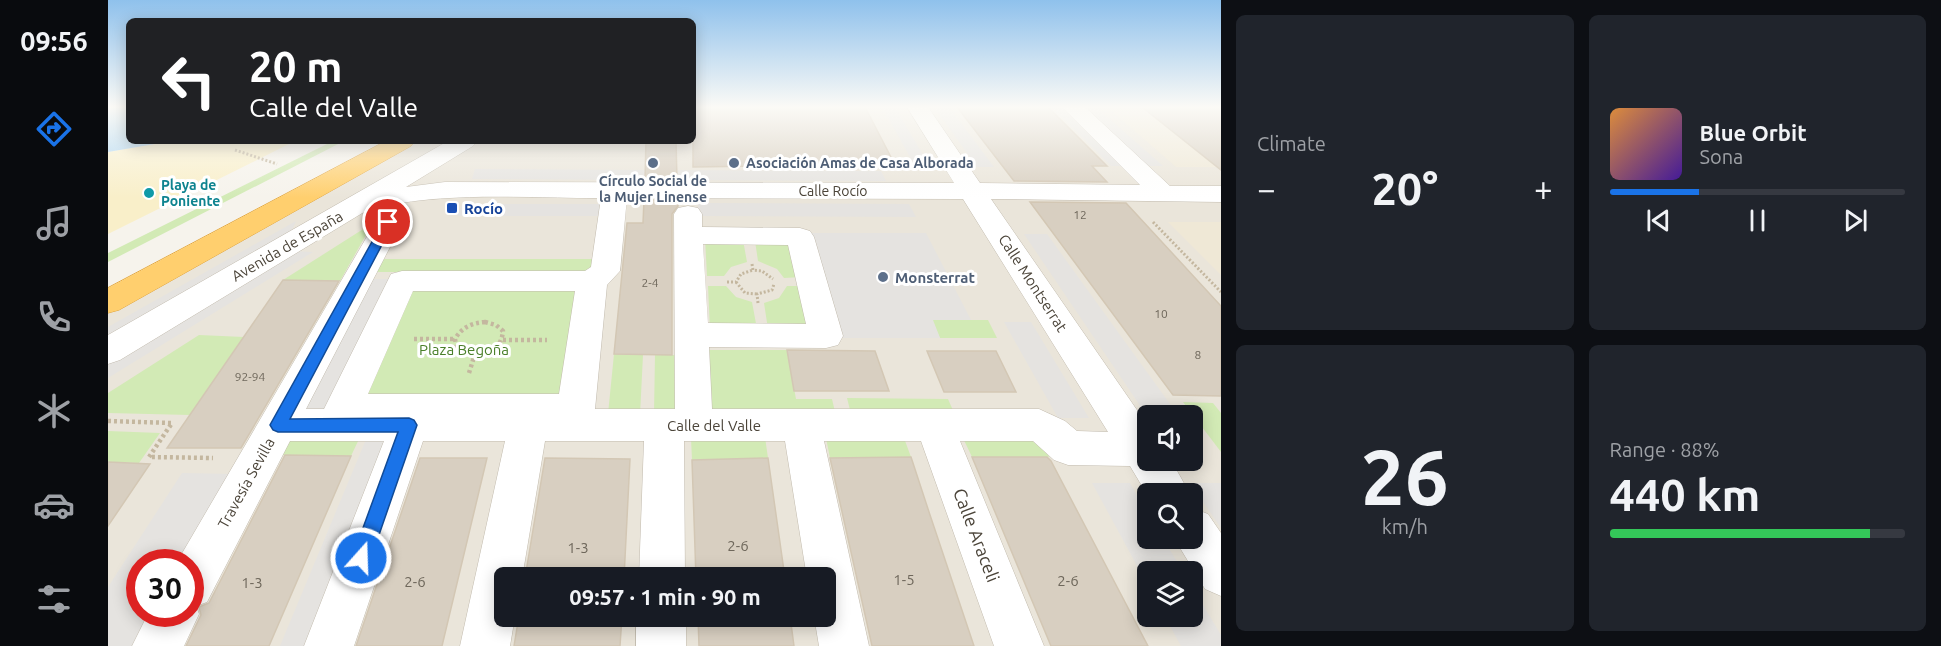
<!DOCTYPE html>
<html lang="en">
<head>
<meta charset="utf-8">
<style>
  body { margin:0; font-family:Ubuntu,sans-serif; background:#20242c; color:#f1f3f6; height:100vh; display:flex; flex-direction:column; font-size:22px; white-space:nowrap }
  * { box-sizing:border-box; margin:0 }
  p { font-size:20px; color:#9ea1a6 }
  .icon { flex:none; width:33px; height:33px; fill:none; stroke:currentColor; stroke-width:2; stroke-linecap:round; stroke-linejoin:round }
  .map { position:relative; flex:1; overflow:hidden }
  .panel { display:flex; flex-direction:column; gap:15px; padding:15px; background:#0d0f14; width:720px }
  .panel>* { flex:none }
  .top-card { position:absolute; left:18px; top:18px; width:570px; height:126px; border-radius:9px; box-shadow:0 3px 15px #0003; background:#202124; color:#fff; overflow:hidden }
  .tools { position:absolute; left:1029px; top:405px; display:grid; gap:12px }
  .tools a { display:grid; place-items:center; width:66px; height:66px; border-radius:9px; background:#171b24; box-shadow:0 3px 15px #0003; font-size:30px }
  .speed { position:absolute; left:18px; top:549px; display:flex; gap:12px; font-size:30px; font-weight:700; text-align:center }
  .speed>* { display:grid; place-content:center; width:78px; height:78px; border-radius:50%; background:#171b24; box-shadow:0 3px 15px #0003; line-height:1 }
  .speed .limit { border:9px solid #d22; background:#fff; color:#111 }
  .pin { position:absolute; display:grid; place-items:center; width:51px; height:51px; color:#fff; margin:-26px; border:3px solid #fff; border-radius:50%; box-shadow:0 2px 6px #0007 }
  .me { position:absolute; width:66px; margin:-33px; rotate:20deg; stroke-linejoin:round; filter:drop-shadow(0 0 4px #0008) }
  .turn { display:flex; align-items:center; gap:21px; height:126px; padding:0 24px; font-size:27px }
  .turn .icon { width:78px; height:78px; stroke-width:2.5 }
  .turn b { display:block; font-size:42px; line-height:51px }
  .big { font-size:45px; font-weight:700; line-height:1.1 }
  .panel .tile { flex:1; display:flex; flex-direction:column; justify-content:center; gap:9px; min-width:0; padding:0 21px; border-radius:9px; background:#20242c }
  .panel .dial { align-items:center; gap:0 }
  .dial b { font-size:78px; line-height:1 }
  .song { display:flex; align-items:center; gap:18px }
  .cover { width:72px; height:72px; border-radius:9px; background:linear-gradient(135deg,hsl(30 70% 55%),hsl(260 70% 35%)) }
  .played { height:6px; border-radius:3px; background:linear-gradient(90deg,#1a73e8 30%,#363941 30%) }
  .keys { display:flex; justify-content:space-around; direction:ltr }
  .heat { display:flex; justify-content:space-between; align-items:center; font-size:33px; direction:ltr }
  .charge { height:9px; border-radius:4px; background:linear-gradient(90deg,#34c759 88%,#363941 0) }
  .panel .tiles { flex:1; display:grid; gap:15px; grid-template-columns:repeat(2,1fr) }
  .trip { position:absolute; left:386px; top:567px; width:342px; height:60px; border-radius:9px; background:#171b24; box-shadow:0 3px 15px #0003; font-weight:700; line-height:60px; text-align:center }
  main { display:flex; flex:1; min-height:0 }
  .menu { display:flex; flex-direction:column; width:108px; justify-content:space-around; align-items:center; background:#090b0e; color:#9ea1a6 }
  .menu .icon { width:42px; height:42px }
  .menu .active { color:#1a73e8 }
  .menu b { font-size:27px; color:#f1f3f6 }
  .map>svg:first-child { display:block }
</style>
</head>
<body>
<main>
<nav class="menu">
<b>09:56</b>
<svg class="icon active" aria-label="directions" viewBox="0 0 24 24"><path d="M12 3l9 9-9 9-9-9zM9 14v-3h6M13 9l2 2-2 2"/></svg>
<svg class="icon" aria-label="music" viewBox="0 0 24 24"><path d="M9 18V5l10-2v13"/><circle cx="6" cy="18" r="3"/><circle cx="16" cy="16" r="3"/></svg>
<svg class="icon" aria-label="phone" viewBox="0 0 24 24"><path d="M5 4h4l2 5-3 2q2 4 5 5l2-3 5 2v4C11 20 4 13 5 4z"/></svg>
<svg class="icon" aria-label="climate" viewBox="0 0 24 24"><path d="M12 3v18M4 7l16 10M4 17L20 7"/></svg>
<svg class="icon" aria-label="car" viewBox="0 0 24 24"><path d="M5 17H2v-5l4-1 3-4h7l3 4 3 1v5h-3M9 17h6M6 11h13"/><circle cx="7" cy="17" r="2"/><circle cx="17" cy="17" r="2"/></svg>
<svg class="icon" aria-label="filters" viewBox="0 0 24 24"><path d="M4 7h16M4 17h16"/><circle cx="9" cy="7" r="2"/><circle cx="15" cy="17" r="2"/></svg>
</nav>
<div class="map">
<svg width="1113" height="646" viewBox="0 0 1113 646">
  <rect width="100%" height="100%" fill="#f6f3ec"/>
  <path fill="#eae5da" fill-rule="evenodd" d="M585,107H1113V646H0V302L295,141H585ZM1040,416H1084V460H1040ZM1040,494H1084V538H1040ZM32,562H82V614H32ZM1040,572H1084V616H1040ZM396,578H717V616H396Z"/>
  <path fill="#efe8d6" d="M999,107H1113V167H1068Z
    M1060,222H1113V275Z"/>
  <path fill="#d2eab5" d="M225,141H236L0,262V253Z
    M260,226H263L232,281L175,280Z
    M597,238L635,240L639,262L623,267L616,276H599Z
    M647,241H685L694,277L676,278L669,269L650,261Z
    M272,259H487L479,425L221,416L289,272H265Z
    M600,286H618L628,297L644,302L649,329H602Z
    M679,286H697L708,329H660L656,303L671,298Z
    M824,320H880L889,338H832Z
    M91,335L136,337L82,415L0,413V393Z
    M595,350H679L688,399H724L728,416L598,415Z
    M506,354L535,355L532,415L500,414Z
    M547,355H575V413H546Z
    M739,398L840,399L847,415L743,414Z
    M1075,402L1105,403L1113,413V452Z
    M0,431L52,433L31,463L0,462Z
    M178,435L252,437L243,456L168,455Z
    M930,435L941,457H864L854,436Z
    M657,437L660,458L584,460L583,438Z
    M718,438H796L803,457L722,458Z"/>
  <path fill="#f9efc9" d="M64,141H187L0,234V152Z"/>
  <path fill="#e5e3e0" d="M774,107H787L822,167L807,166Z
    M826,107H841L886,167H869Z
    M944,107H953L1013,166H1003Z
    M974,107H988L1055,166H1038Z
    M367,169L773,171L778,181L364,179Z
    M590,203L801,204L808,217L591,216Z
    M354,204H497L496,216H349Z
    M188,221L180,239L0,343V327Z
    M696,233H818L863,320H825L832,338H726Z
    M916,234H939L1070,415L1039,416Z
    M183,251L205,252L0,378V360Z
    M260,279H287L221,416H187Z
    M896,322H923L981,418H950Z
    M259,437H278L196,646H172Z
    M74,473L124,474L73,562H32V614H43L24,646H0V587Z
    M984,483H1022L1039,513L1040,538L1055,539L1075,571L1040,572L1039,584Z
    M1082,483H1113V528Z
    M1085,588L1113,635V646H1073L1057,617L1084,616Z"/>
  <path fill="#a9d4f2" d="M0,107H21V141H64L0,152Z"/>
  <path fill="#d8cfc1" stroke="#d3c7b4" stroke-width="1.5" d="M585,107H757L786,163H651L652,166L585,167Z
    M849,107H940L999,166H984L999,182L906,181Z
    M1034,107H1113V170Z
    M538,141H568L569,180H537Z
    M536,200H570V206L564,214V355L506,354L519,223H535Z
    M922,202L1018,203L1113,306V396L1065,395Z
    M175,280L231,281L133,448H59Z
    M679,350L767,351L781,391H686Z
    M819,351H888L908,392H836Z
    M177,455L243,456L161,646H78L93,615L91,607L101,603Z
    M803,457L821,512L866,646H764L722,458Z
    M864,457H939L943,461L1040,646H943Z
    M312,458H379L334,646H248Z
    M437,458L522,459L516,578H417Z
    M660,458L677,578H588L584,460Z
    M0,462L42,464L0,526Z
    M411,616H514L512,646H406Z
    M590,616H682L686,646H591Z"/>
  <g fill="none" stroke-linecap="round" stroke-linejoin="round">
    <g stroke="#c2bbae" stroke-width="1">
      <path id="minor" d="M799,107H820L872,183L1032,185L954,107H977L1062,186H1113V202L883,199L1040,426V460H1063L1082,494H1040V496L1022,466L960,465L946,460L925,441H852L936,646H886L813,441H716L761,646H711L706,616H717V578H699L677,441H576L577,578H531L536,441H437L414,578H396V616H407L402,646H352L397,441H315L246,646H196L276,441H182L99,602L88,606L91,614L76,646H24L40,614H82V562H69L271,216L281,214L291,216L295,222L198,409H216L283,274L294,271H477L483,267L493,198C416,198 336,191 261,209L12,360L0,364V335L340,141H369L365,146L298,187L337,182L846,183ZM519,198L855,199L1000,432L969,431L957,421L931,409H604L601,347L718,348L730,345L735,336L706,237L702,231L692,228L594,227V214L590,208L580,206L570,208L566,214L567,409H487L499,285L512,271ZM595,244L680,245L698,324L600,323ZM305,291H467L451,394H260Z
        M1084,508L1100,514L1113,533V596L1097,589L1066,538H1084Z
        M528,616H578V646H528Z"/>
    </g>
    <g stroke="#e0a43c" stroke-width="1">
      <path id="highway" d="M278,141H307L303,146L11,310L0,313V288Z"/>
    </g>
    <path stroke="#c4b79f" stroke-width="3" stroke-dasharray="2 2" stroke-linecap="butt" d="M127,150L169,164
      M1045,222L1113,292
      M644,264L645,270L654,271L665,279
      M619,282H628L633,274L645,270
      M628,282L637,293L649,294
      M650,303L649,294L664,290L666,284"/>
    <path stroke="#c4b79f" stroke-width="4.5" stroke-dasharray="3 3" stroke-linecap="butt" d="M377,322L388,325L395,331C393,355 369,361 349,351L347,339C354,327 364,323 377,322Z
      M306,339H347
      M395,340H439
      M361,373L366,357
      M0,421L64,423L41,457L105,458"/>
    <use href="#minor" fill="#fff" fill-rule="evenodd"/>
    <use href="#highway" fill="#ffcf6e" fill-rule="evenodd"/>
  </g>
  <linearGradient id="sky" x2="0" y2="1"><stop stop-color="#8fc1ec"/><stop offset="0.54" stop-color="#fbfaf6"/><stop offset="1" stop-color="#fbfaf6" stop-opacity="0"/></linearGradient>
  <rect width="1113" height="198" fill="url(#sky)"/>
  <path fill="#1a73e8" stroke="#114b97" stroke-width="1.5" d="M280,219L286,222L182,419L301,418L306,420L309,425L263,558L260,564L253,567L246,564L244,558L290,432H170L165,430L162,425L275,222Z"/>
  <g fill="#5c6f8a" stroke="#fff" stroke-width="2">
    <circle cx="545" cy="163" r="6"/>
    <circle cx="626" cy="163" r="6"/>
    <circle cx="775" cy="277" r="6"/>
  </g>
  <circle fill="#0f9aa8" stroke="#fff" stroke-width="2" cx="41" cy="193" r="6"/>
  <rect fill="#1a4fb4" stroke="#fff" stroke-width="2" x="338" y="202" width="12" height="12" rx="3"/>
  <g text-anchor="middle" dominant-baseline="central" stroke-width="6" stroke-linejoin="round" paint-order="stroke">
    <g font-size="12" fill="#6e675b">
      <text x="972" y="214">12</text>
      <text x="542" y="282">2-4</text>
      <text x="1053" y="313">10</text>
      <text x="1090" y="354">8</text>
      <text x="142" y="376">92-94</text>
    </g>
    <g font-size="14" font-weight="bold" fill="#4e5e75" stroke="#fff" text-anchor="start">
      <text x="638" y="163">Asociación Amas de Casa Alborada</text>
      <text x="545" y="181" text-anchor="middle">Círculo Social de<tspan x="545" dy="16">la Mujer Linense</tspan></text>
    </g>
    <g font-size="14" font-weight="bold" fill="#0d838f" stroke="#fff" text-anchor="start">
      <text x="53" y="185">Playa de<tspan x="53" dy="16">Poniente</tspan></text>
    </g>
    <g font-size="14" fill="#4b4439" stroke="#fff">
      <text x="725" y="191">Calle Rocío</text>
    </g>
    <g font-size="15" font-weight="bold" fill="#164399" stroke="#fff" text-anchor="start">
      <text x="356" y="208">Rocío</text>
    </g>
    <g font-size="15" fill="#4b4439" stroke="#fff">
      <text transform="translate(179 246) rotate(-30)">Avenida de España</text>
      <text transform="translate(925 283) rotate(57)">Calle Montserrat</text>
      <text x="606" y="425">Calle del Valle</text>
      <text transform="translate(138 483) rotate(-61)">Travesía Sevilla</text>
    </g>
    <g font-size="15" font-weight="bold" fill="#4e5e75" stroke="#fff" text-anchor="start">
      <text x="787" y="277">Monsterrat</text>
    </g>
    <g font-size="15" fill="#4a7f2a" stroke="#fff">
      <text x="356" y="349">Plaza Begoña</text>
    </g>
    <g font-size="15" fill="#6e675b">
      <text x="630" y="545">2-6</text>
      <text x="470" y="547">1-3</text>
      <text x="796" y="579">1-5</text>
      <text x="960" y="580">2-6</text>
      <text x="307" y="581">2-6</text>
      <text x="144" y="582">1-3</text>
    </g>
    <g font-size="18" fill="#4b4439" stroke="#fff">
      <text transform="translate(869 535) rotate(69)">Calle Araceli</text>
    </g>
  </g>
</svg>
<div class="tools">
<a><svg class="icon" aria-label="sound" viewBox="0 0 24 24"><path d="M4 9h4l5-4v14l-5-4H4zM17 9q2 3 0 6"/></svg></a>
<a><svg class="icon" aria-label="search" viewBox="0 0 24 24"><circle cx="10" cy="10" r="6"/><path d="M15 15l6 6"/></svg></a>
<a><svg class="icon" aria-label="layers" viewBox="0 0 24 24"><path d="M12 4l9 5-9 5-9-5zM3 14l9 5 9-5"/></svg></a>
</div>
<div class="speed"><div class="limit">30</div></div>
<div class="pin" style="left:280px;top:222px;background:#d93025"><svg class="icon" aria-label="arrive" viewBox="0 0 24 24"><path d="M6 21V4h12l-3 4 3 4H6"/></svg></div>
<svg class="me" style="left:253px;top:558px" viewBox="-20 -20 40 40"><circle r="17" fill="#1a73e8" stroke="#fff" stroke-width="3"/><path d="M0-11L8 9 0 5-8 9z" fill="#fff"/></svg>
<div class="trip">09:57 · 1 min · 90 m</div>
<div class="top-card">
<div class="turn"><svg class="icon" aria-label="left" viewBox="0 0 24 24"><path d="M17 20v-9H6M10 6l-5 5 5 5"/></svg><div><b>20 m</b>Calle del Valle</div></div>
</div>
</div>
<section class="panel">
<div class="tiles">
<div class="tile"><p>Climate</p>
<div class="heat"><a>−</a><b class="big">20°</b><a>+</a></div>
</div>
<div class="tile">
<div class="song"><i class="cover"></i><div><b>Blue Orbit</b><p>Sona</p></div></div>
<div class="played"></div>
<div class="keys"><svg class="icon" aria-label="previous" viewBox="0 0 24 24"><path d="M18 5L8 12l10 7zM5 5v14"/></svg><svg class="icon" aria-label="pause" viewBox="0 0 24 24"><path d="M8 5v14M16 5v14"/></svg><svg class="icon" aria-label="next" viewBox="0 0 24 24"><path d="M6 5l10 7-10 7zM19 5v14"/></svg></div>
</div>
<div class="tile dial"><b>26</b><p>km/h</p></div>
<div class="tile"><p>Range · 88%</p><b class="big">440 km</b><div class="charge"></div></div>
</div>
</section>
</main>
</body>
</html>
